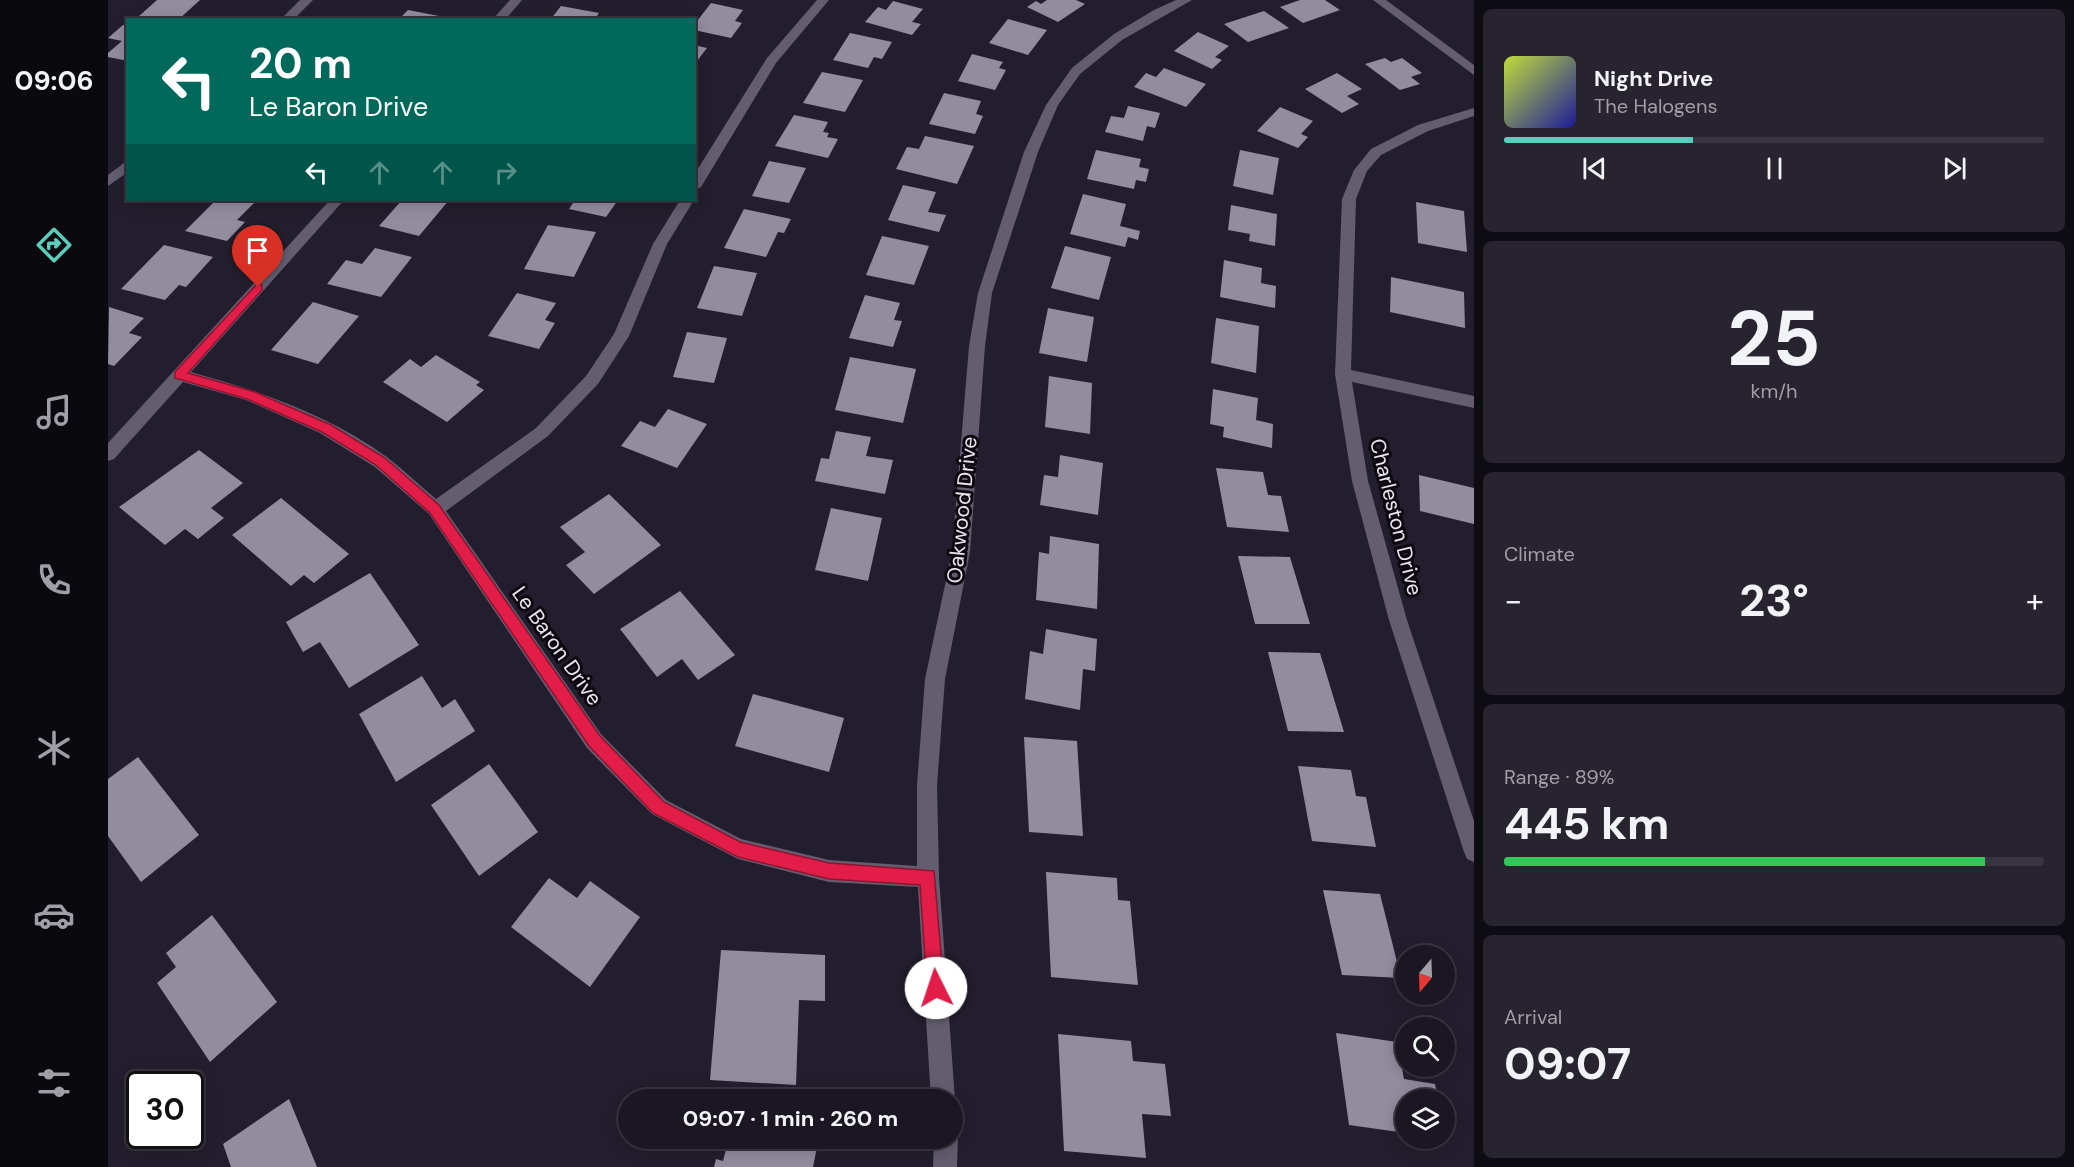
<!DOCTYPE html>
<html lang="en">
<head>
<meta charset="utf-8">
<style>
  body { margin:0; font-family:"DM Sans",sans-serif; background:#27232f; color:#f1f3f6; height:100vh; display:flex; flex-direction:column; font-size:22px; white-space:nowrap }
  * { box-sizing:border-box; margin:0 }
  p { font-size:20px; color:#9f9fa5 }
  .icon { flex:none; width:33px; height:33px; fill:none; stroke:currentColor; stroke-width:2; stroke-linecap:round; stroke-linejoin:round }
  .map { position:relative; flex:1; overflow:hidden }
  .sheet { display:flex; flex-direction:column; gap:9px; padding:9px; background:#0e0c13; width:600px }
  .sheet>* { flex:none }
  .banner { position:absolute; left:18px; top:18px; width:570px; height:183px; border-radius:0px; box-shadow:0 3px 15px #0003,0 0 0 2px #383540; background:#00695c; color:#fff; overflow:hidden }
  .needle { width:39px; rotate:199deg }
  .tools { position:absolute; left:1287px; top:945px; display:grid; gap:12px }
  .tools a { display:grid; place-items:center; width:60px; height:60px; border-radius:50%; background:#1a1622; box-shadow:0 3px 15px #0003,0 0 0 2px #383540; font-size:30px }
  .speed { position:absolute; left:18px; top:1071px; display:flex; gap:12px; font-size:30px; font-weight:700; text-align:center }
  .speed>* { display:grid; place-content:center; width:78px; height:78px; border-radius:50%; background:#1a1622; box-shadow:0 3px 15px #0003,0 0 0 2px #383540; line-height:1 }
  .speed .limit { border:3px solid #111; border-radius:9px; background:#fff; color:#111 }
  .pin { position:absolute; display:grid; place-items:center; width:51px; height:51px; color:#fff; margin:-62px -26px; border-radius:50% 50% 50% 0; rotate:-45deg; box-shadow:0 0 6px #0007 }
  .pin .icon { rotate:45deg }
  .me { position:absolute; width:66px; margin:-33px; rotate:356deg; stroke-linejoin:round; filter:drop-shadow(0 0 4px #0008) }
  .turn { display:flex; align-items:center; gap:21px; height:126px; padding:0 24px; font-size:27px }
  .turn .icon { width:78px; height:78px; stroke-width:2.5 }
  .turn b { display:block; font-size:42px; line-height:51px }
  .lanes { display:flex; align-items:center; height:57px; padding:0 24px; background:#0003; justify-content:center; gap:30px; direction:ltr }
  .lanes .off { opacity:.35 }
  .big { font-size:45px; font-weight:700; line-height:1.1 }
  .sheet .tile { flex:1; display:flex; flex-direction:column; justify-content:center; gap:9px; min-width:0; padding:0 21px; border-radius:9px; background:#27232f }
  .sheet .dial { align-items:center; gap:0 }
  .dial b { font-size:78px; line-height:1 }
  .song { display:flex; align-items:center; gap:18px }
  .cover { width:72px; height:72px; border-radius:9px; background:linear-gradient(135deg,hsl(70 70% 55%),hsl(240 70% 35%)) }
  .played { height:6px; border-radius:3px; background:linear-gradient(90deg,#5bcebb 35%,#383540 35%) }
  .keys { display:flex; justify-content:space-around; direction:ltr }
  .heat { display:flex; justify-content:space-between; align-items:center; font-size:33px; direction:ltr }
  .charge { height:9px; border-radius:4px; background:linear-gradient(90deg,#34c759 89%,#383540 0) }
  .trip { position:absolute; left:510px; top:1089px; width:345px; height:60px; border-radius:30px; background:#1a1622; box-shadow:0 3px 15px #0003,0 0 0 2px #383540; font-weight:700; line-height:60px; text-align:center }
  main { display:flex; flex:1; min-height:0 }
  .tab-bar { display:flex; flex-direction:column; width:108px; justify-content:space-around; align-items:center; background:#0a090e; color:#9f9fa5 }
  .tab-bar .icon { width:42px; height:42px }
  .tab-bar .selected { color:#5bcebb }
  .tab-bar b { font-size:27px; color:#f1f3f6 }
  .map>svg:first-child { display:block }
</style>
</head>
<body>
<main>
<nav class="tab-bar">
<b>09:06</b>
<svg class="icon selected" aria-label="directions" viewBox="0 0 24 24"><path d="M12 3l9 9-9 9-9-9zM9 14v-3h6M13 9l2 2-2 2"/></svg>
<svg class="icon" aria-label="music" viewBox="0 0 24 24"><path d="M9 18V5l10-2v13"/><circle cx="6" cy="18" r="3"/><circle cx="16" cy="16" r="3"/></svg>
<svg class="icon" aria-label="phone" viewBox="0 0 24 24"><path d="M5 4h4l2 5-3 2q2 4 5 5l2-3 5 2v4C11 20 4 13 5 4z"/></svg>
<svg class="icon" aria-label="climate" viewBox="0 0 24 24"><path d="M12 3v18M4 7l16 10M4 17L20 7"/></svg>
<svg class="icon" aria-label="car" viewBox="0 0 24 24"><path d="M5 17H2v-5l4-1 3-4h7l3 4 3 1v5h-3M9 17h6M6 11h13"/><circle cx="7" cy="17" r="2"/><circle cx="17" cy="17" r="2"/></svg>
<svg class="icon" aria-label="filters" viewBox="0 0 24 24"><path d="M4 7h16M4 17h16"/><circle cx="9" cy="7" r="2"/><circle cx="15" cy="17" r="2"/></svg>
</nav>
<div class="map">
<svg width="1366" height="1167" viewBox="0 0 1366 1167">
  <rect width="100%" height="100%" fill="#231e2d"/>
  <path fill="#928c9f" d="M49,0H92L70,20L30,17Z
    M939,0H968L977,4L950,22L919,7L928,1L933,4Z
    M1192,0H1217L1232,10L1195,23L1172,7Z
    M785,1L815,9L804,22L813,24L804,35L757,22L770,7L778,10Z
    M603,3L635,10L627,21L634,23L623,38L586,30V25Z
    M453,6L491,13L486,20H442Z
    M300,10L331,16L327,20H290Z
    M1156,11L1181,28L1140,42L1116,24Z
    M900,19L939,30L920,55L881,43Z
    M15,25L20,26V61L0,57V53L14,41L0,38Z
    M1090,32L1121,46L1107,57L1114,60L1104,69L1066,51Z
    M742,33L784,42L774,59L766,57L760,68L725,60Z
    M586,45L599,48L586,65Z
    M864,54L895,62L891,68L898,70L887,90L850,81Z
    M1277,58L1283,62L1294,58L1314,73L1303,77L1312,84L1292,90L1257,64Z
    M1056,68L1098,84L1078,107L1026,87L1038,73L1048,77Z
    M714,72L755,80L737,112L695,103Z
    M1229,73L1254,89L1239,96L1251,104L1234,113L1197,89Z
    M836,93L873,101L868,114L875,116L867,134L821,124Z
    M1020,106L1052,113L1047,128L1039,126L1035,141L997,132L1003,116L1016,118Z
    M1172,107L1205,121L1193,134L1200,137L1190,148L1149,131Z
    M686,115L720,122L715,132L721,133L719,137L730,139L720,158L667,146Z
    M817,136L866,146L849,184L788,169L799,147L811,149Z
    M988,150L1033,159L1031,167L1041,169L1038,182L1028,180L1026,189L979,179Z
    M1132,150L1171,158L1165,195L1125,186Z
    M661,161L698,168L681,203L644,196Z
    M795,185L828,192L820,212L838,215L831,232L780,220Z
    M975,194L1018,204L1012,226L1032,231L1030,240L1020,237L1017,247L962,234Z
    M108,200H149L129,220L137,222L119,241L77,231Z
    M294,200H341L311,236L271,226Z
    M467,200H510L498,217L461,209Z
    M1308,202L1356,211L1359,252L1310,243Z
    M1123,205L1169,214L1167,246L1141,241L1142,234L1120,230Z
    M636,209L683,219L676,233L670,232L658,257L616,248Z
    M440,225L488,232L466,277L416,269Z
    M774,236L821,246L806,285L758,275Z
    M56,245L105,257L78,287L71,285L57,300L13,289Z
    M957,246L1003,257L991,300L943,288Z
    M267,248L304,257L273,297L219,284L238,260L254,264Z
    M1116,260L1154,268L1153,283L1168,286L1167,308L1112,297Z
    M606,266L649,273L634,316L589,308Z
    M1283,277L1356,292L1357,328L1282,312Z
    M409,293L448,303L437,320L447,323L431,349L380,336Z
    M757,295L792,303L786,320L794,321L785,347L741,338Z
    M205,302L251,316L210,364L163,350Z
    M1,307L36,318L21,333L34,337L6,366L0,364Z
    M940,308L986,317L979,362L931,353Z
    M1108,318L1151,326L1148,373L1103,363Z
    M579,332L619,338L606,383L565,377Z
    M328,355L372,382L368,385L376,390L339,422L275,382L302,359L313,367Z
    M742,357L808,369L795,423L727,410Z
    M941,376L984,383L982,434L937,427Z
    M1105,389L1150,398L1148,420L1165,424L1164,448L1115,437L1116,427L1102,424Z
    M560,409L599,424L569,468L513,446L532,421L547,427Z
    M728,431L763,437L758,456L785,460L777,494L707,481L713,458L721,459Z
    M91,450L135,483L103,508L116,518L90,539L77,529L57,545L11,507Z
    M952,455L995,463L990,515L932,505L936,475L950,477Z
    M1108,468L1155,472L1160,495L1173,496L1181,532L1119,527Z
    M1311,475L1366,488V524L1312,511Z
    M501,494L553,545L486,594L458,565L477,552L452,527Z
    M173,498L241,554L206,583L196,575L183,586L124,535Z
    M723,508L774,518L760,581L707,570Z
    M942,536L991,544L989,609L928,600L931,552L941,554Z
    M1130,556L1182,557L1202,624H1147Z
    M262,573L311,645L241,688L212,642L195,652L178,622Z
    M572,591L627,655L590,680L574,659L549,677L512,629Z
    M938,629L989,639L987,671L975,669L972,710L917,699L922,651L935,654Z
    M1160,652L1212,653L1236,732L1180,731Z
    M314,676L334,708L347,699L367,731L288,782L251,714Z
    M645,694L736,718L721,772L627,746Z
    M916,737L969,741L975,836L921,832Z
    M30,757L91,835L33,882L0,836V779Z
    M381,764L430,832L371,876L323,805Z
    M1190,766L1243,770L1248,796L1258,797L1268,847L1204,841Z
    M938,872L1009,878L1010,900L1022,901L1030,985L943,977Z
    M441,878L469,898L482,881L532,917L482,987L403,927Z
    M1215,890L1272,894L1293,978L1234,975Z
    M104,915L169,1002L102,1062L49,983L68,967L58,953Z
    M613,950L717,955V1001L691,1000L688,1085L602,1080Z
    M1228,1033L1289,1042L1296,1079L1327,1084L1330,1100H1298V1133L1241,1125Z
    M950,1034L1023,1041L1025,1061L1057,1064L1063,1116L1034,1114L1038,1158L956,1151Z
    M181,1099L209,1167H123L115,1144Z
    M621,1138H683L709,1147L705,1167H606L608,1159L615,1161Z"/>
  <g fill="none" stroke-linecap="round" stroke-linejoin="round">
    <path fill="#635d6f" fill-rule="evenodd" d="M402,0H414L397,20H384Z
      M709,0H721L668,63L593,187L586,191V175L659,58Z
      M1068,0H1084L1014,40L972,74L950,105L930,152L884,293L877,346L862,552L837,679L829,785L831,877L847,1100L844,1106V1100H823L810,887L721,882L630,859L544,814L479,748L321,514L267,467L212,433L138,400L75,382L6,459L0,461V443L222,200H236L83,372C151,391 221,415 279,457C296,470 312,486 328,499L428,428L478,376L506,334L545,244L572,200H586L559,244L521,336L490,384L440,436L338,511L493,734L558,800L633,839L721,860L809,866V785L817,679L844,552L861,346L870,293L916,152L938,105L964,68L1006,34L1046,10Z
      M1265,0H1278L1366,65V75Z
      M1366,108V116L1320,131L1273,155L1259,171L1248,199L1243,370L1366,396V408L1244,382L1260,481L1299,620L1366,821V862L1359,859L1356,852L1281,620L1244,481L1227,374L1234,199L1246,170L1263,149L1310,125Z
      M844,1129L850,1138L849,1167H825L826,1138H844Z"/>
    <path fill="#635d6f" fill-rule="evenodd" d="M192,0H205L185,20H172Z
      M20,160V172L0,186V175Z"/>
  </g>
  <path fill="#e11d48" stroke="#92132f" stroke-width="1.5" d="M150,283L154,285V290L80,373L147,392L223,425L277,458L331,505L492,736L556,802L632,842L721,863L826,871L836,988L834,994L828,997L822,994L819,988L812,885L721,879L630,857L545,813L481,746L322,513L268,465L214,432L139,399L67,378V372Z"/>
  <g text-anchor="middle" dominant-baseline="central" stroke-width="6" stroke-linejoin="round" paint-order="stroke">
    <g font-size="21" fill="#eae7f2" stroke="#0c0910">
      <text transform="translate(854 510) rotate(-84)">Oakwood Drive</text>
      <text transform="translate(1288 517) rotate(76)">Charleston Drive</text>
      <text transform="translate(449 646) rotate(55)">Le Baron Drive</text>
    </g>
  </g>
</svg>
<div class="tools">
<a><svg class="needle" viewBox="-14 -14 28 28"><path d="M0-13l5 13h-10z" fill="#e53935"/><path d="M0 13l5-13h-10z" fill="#9f9fa5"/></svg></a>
<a><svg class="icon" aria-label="search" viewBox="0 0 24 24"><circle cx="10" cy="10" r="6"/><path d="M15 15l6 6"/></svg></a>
<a><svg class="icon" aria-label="layers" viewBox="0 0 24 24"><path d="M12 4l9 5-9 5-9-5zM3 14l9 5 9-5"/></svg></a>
</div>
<div class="speed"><div class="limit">30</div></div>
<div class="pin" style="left:150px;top:287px;background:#d93025"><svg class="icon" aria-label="arrive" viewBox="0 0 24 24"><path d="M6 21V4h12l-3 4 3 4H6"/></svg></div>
<svg class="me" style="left:828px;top:988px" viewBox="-20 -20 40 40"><circle r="19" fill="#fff"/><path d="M0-13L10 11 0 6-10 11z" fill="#e11d48"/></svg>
<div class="trip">09:07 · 1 min · 260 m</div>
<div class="banner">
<div class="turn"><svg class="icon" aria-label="left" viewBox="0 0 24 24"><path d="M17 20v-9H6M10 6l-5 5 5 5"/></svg><div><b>20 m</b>Le Baron Drive</div></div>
<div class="lanes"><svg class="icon" aria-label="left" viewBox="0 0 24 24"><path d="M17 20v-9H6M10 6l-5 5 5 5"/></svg><svg class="icon off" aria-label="ahead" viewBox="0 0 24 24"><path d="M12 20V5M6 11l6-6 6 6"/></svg><svg class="icon off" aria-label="ahead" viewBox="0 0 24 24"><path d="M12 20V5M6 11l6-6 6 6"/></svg><svg class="icon off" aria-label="right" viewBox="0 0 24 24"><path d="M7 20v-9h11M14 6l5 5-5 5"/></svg></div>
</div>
</div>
<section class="sheet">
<div class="tile">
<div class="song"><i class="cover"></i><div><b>Night Drive</b><p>The Halogens</p></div></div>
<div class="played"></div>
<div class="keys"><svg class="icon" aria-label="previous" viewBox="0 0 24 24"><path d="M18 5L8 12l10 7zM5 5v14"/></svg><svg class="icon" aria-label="pause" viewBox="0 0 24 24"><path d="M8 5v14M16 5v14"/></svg><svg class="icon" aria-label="next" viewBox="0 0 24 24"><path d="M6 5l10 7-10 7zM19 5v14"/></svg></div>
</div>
<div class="tile dial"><b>25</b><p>km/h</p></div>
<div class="tile"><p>Climate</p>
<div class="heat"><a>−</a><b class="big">23°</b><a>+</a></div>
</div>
<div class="tile"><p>Range · 89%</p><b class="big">445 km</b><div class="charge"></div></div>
<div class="tile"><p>Arrival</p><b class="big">09:07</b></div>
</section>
</main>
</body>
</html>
